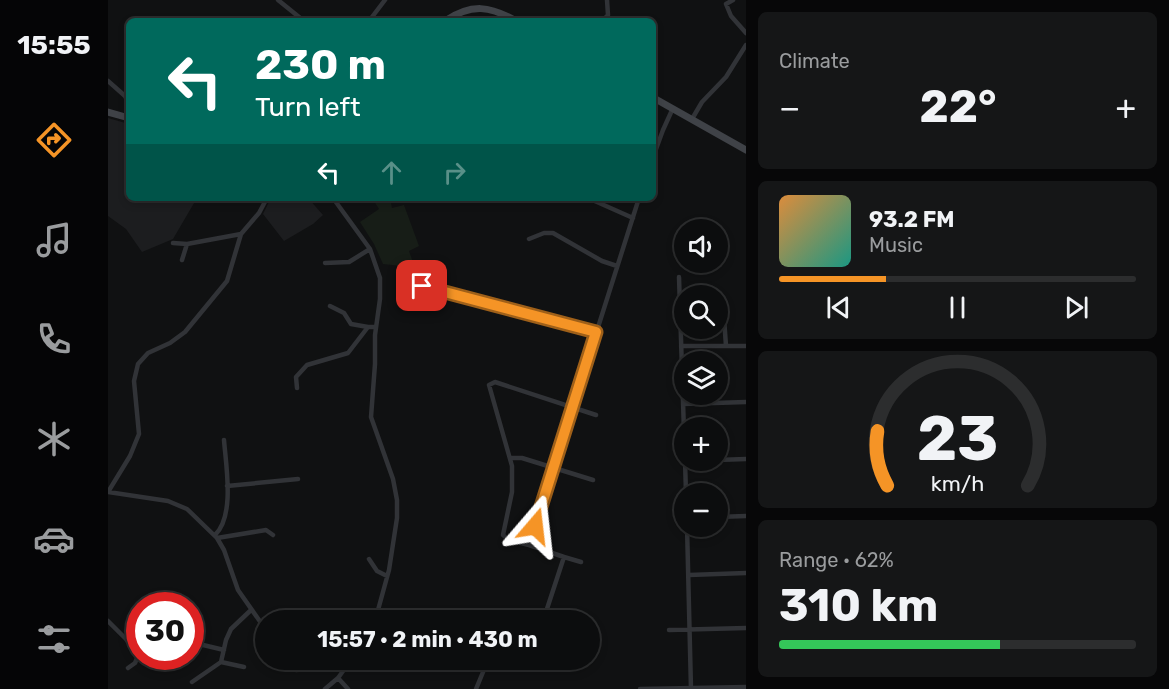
<!DOCTYPE html>
<html lang="en">
<head>
<meta charset="utf-8">
<style>
  body { margin:0; font-family:Rubik,sans-serif; background:#151617; color:#f1f3f6; height:100vh; display:flex; flex-direction:column; font-size:22px; white-space:nowrap }
  * { box-sizing:border-box; margin:0 }
  p { font-size:20px; color:#9a9c9e }
  .icon { flex:none; width:33px; height:33px; fill:none; stroke:currentColor; stroke-width:2; stroke-linecap:round; stroke-linejoin:round }
  .map { position:relative; flex:1; overflow:hidden }
  .panel { display:flex; flex-direction:column; gap:12px; padding:12px; background:#070708; width:423px }
  .panel>* { flex:none }
  .guide { position:absolute; left:18px; top:18px; width:530px; height:183px; border-radius:9px; box-shadow:0 3px 9px #0003,0 0 0 2px #2c2d2e; background:#00695c; color:#fff; overflow:hidden }
  .buttons { position:absolute; left:566px; top:219px; display:grid; gap:12px }
  .buttons a { display:grid; place-items:center; width:54px; height:54px; border-radius:50%; background:#0c0d0e; box-shadow:0 3px 9px #0003,0 0 0 2px #2c2d2e; font-size:30px }
  .speed { position:absolute; left:18px; top:592px; display:flex; gap:12px; font-size:30px; font-weight:700; text-align:center }
  .speed>* { display:grid; place-content:center; width:78px; height:78px; border-radius:50%; background:#0c0d0e; box-shadow:0 3px 9px #0003,0 0 0 2px #2c2d2e; line-height:1 }
  .speed .limit { border:9px solid #d22; background:#fff; color:#111 }
  .pin { position:absolute; display:grid; place-items:center; width:51px; height:51px; color:#fff; margin:-26px; border-radius:12px; box-shadow:0 3px 9px #0006 }
  .me { position:absolute; width:66px; margin:-33px; rotate:17deg; stroke-linejoin:round; filter:drop-shadow(0 0 4px #0008) }
  .turn { display:flex; align-items:center; gap:21px; height:126px; padding:0 30px; font-size:27px }
  .turn .icon { width:78px; height:78px; stroke-width:2.5 }
  .turn b { display:block; font-size:42px; line-height:51px }
  .lanes { display:flex; align-items:center; height:57px; padding:0 30px; background:#0003; justify-content:center; gap:30px; direction:ltr }
  .lanes .off { opacity:.35 }
  .big { font-size:45px; font-weight:700; line-height:1.1 }
  .panel .tile { flex:1; display:flex; flex-direction:column; justify-content:center; gap:9px; min-width:0; padding:0 21px; border-radius:9px; background:#151617 }
  .panel .dial { align-items:center; gap:0 }
  .dial svg { height:156px; overflow:visible; fill:none; stroke:#2c2d2e; stroke-width:7; stroke-linecap:round; text-anchor:middle }
  .dial text { fill:#f1f3f6; stroke:none }
  .song { display:flex; align-items:center; gap:18px }
  .cover { width:72px; height:72px; border-radius:9px; background:linear-gradient(135deg,hsl(30 70% 55%),hsl(170 70% 35%)) }
  .played { height:6px; border-radius:3px; background:linear-gradient(90deg,#f59426 30%,#2c2d2e 30%) }
  .keys { display:flex; justify-content:space-around; direction:ltr }
  .heat { display:flex; justify-content:space-between; align-items:center; font-size:33px; direction:ltr }
  .charge { height:9px; border-radius:4px; background:linear-gradient(90deg,#34c759 62%,#2c2d2e 0) }
  .trip { position:absolute; left:147px; top:610px; width:345px; height:60px; border-radius:30px; background:#0c0d0e; box-shadow:0 3px 9px #0003,0 0 0 2px #2c2d2e; font-weight:700; line-height:60px; text-align:center }
  main { display:flex; flex:1; min-height:0 }
  .tab-bar { display:flex; flex-direction:column; width:108px; justify-content:space-around; align-items:center; background:#050506; color:#9a9c9e }
  .tab-bar .icon { width:42px; height:42px }
  .tab-bar .selected { color:#f59426 }
  .tab-bar b { font-size:27px; color:#f1f3f6 }
  .map>svg:first-child { display:block }
</style>
</head>
<body>
<main>
<nav class="tab-bar">
<b>15:55</b>
<svg class="icon selected" aria-label="directions" viewBox="0 0 24 24"><path d="M12 3l9 9-9 9-9-9zM9 14v-3h6M13 9l2 2-2 2"/></svg>
<svg class="icon" aria-label="music" viewBox="0 0 24 24"><path d="M9 18V5l10-2v13"/><circle cx="6" cy="18" r="3"/><circle cx="16" cy="16" r="3"/></svg>
<svg class="icon" aria-label="phone" viewBox="0 0 24 24"><path d="M5 4h4l2 5-3 2q2 4 5 5l2-3 5 2v4C11 20 4 13 5 4z"/></svg>
<svg class="icon" aria-label="climate" viewBox="0 0 24 24"><path d="M12 3v18M4 7l16 10M4 17L20 7"/></svg>
<svg class="icon" aria-label="car" viewBox="0 0 24 24"><path d="M5 17H2v-5l4-1 3-4h7l3 4 3 1v5h-3M9 17h6M6 11h13"/><circle cx="7" cy="17" r="2"/><circle cx="17" cy="17" r="2"/></svg>
<svg class="icon" aria-label="filters" viewBox="0 0 24 24"><path d="M4 7h16M4 17h16"/><circle cx="9" cy="7" r="2"/><circle cx="15" cy="17" r="2"/></svg>
</nav>
<div class="map">
<svg width="638" height="689" viewBox="0 0 638 689">
  <rect width="100%" height="100%" fill="#101112"/>
  <path fill="#1c1d1f" d="M0,118L21,124V198H89L65,239L34,252L18,229L0,216Z
    M163,198H200L215,215L205,224L176,241L155,214Z"/>
  <path fill="#171d17" d="M264,198H282L284,208L296,205L311,246L301,251L306,265L302,267L275,264L266,244L252,222L271,209Z"/>
  <g fill="none" stroke-linecap="round" stroke-linejoin="round">
    <path stroke="#313337" stroke-width="4.5" d="M170,0L196,21
      M625,0L618,4L623,16L638,33
      M261,21L277,0
      M494,21L500,15L499,0
      M0,81L17,96L21,104
      M584,119L594,102L618,77L638,45
      M544,160L555,130L565,108
      M225,198L262,249L272,278V299L267,335V364L263,417L285,479L289,500V518L281,570L267,621
      M480,198L525,218
      M421,239L436,233H445L494,261L509,266
      M65,243L79,244L133,234
      M74,260L79,244
      M217,263L241,262L262,249
      M571,277L576,432
      M314,286L488,332
      M615,304L618,346
      M222,306L236,313L243,324L260,327
      M573,346H638
      M189,388L188,377L199,365L240,353L260,327H267
      M575,404L638,402
      M403,458H414L485,480
      M577,460L578,494
      M609,460L638,459
      M577,461L590,460
      M119,486L190,479
      M0,492L22,456L31,434L26,381L30,364L40,353L62,343L77,332L119,281L133,234L151,213L159,198
      M0,492L60,501L79,509L109,538L116,550L130,590L158,630
      M609,517L638,516
      M579,526L583,689
      M107,535C127,516 118,466 116,440
      M109,538L158,530L165,535
      M421,545L401,540L395,535L404,492V466L381,385L387,382L488,415
      M456,557L473,562
      M261,559L269,571L279,576
      M581,575L638,573
      M365,611L370,621
      M0,621L18,639L30,656L27,663L20,668
      M435,621L456,557L421,545L531,198
      M561,630L638,628
      M91,644L116,650
      M179,660L188,670L200,669L215,660
      M113,662L136,667
      M230,678L240,689
      M84,682L113,662L118,640L123,629L143,610
      M217,689L230,678L243,660
      M368,689L380,660
      M532,689L638,687"/>
    <path stroke="#3f4247" stroke-width="7" d="M337,21C364,3 382,6 408,21
      M544,97L638,150
      M0,112L21,118"/>
  </g>
  <g fill="none" stroke-linecap="round" stroke-linejoin="round">
    <g stroke="#9f6019" stroke-width="15">
      <path id="route" d="M314,286L488,332L427,526"/>
    </g>
    <use href="#route" stroke="#f59426" stroke-width="10"/>
  </g>
</svg>
<div class="buttons">
<a><svg class="icon" aria-label="sound" viewBox="0 0 24 24"><path d="M4 9h4l5-4v14l-5-4H4zM17 9q2 3 0 6"/></svg></a>
<a><svg class="icon" aria-label="search" viewBox="0 0 24 24"><circle cx="10" cy="10" r="6"/><path d="M15 15l6 6"/></svg></a>
<a><svg class="icon" aria-label="layers" viewBox="0 0 24 24"><path d="M12 4l9 5-9 5-9-5zM3 14l9 5 9-5"/></svg></a>
<a>+</a>
<a>−</a>
</div>
<div class="speed"><div class="limit">30</div></div>
<div class="pin" style="left:314px;top:286px;background:#d93025"><svg class="icon" aria-label="arrive" viewBox="0 0 24 24"><path d="M6 21V4h12l-3 4 3 4H6"/></svg></div>
<svg class="me" style="left:427px;top:526px" viewBox="-20 -20 40 40"><path d="M0-17L14 15 0 8-14 15z" fill="#f59426" stroke="#fff" stroke-width="4"/></svg>
<div class="trip">15:57 · 2 min · 430 m</div>
<div class="guide">
<div class="turn"><svg class="icon" aria-label="left" viewBox="0 0 24 24"><path d="M17 20v-9H6M10 6l-5 5 5 5"/></svg><div><b>230 m</b>Turn left</div></div>
<div class="lanes"><svg class="icon" aria-label="left" viewBox="0 0 24 24"><path d="M17 20v-9H6M10 6l-5 5 5 5"/></svg><svg class="icon off" aria-label="ahead" viewBox="0 0 24 24"><path d="M12 20V5M6 11l6-6 6 6"/></svg><svg class="icon off" aria-label="right" viewBox="0 0 24 24"><path d="M7 20v-9h11M14 6l5 5-5 5"/></svg></div>
</div>
</div>
<section class="panel">
<div class="tile"><p>Climate</p>
<div class="heat"><a>−</a><b class="big">22°</b><a>+</a></div>
</div>
<div class="tile">
<div class="song"><i class="cover"></i><div><b>93.2 FM</b><p>Music</p></div></div>
<div class="played"></div>
<div class="keys"><svg class="icon" aria-label="previous" viewBox="0 0 24 24"><path d="M18 5L8 12l10 7zM5 5v14"/></svg><svg class="icon" aria-label="pause" viewBox="0 0 24 24"><path d="M8 5v14M16 5v14"/></svg><svg class="icon" aria-label="next" viewBox="0 0 24 24"><path d="M6 5l10 7-10 7zM19 5v14"/></svg></div>
</div>
<div class="tile dial"><svg viewBox="0 0 100 80">
<path d="M14 69A42 42 0 1 1 86 69"/>
<path d="M14 69A42 42 0 0 1 9 41" stroke="#f59426"/>
<text x="50" y="56" font-size="32" font-weight="700">23</text>
<text x="50" y="72" font-size="11">km/h</text>
</svg></div>
<div class="tile"><p>Range · 62%</p><b class="big">310 km</b><div class="charge"></div></div>
</section>
</main>
</body>
</html>
